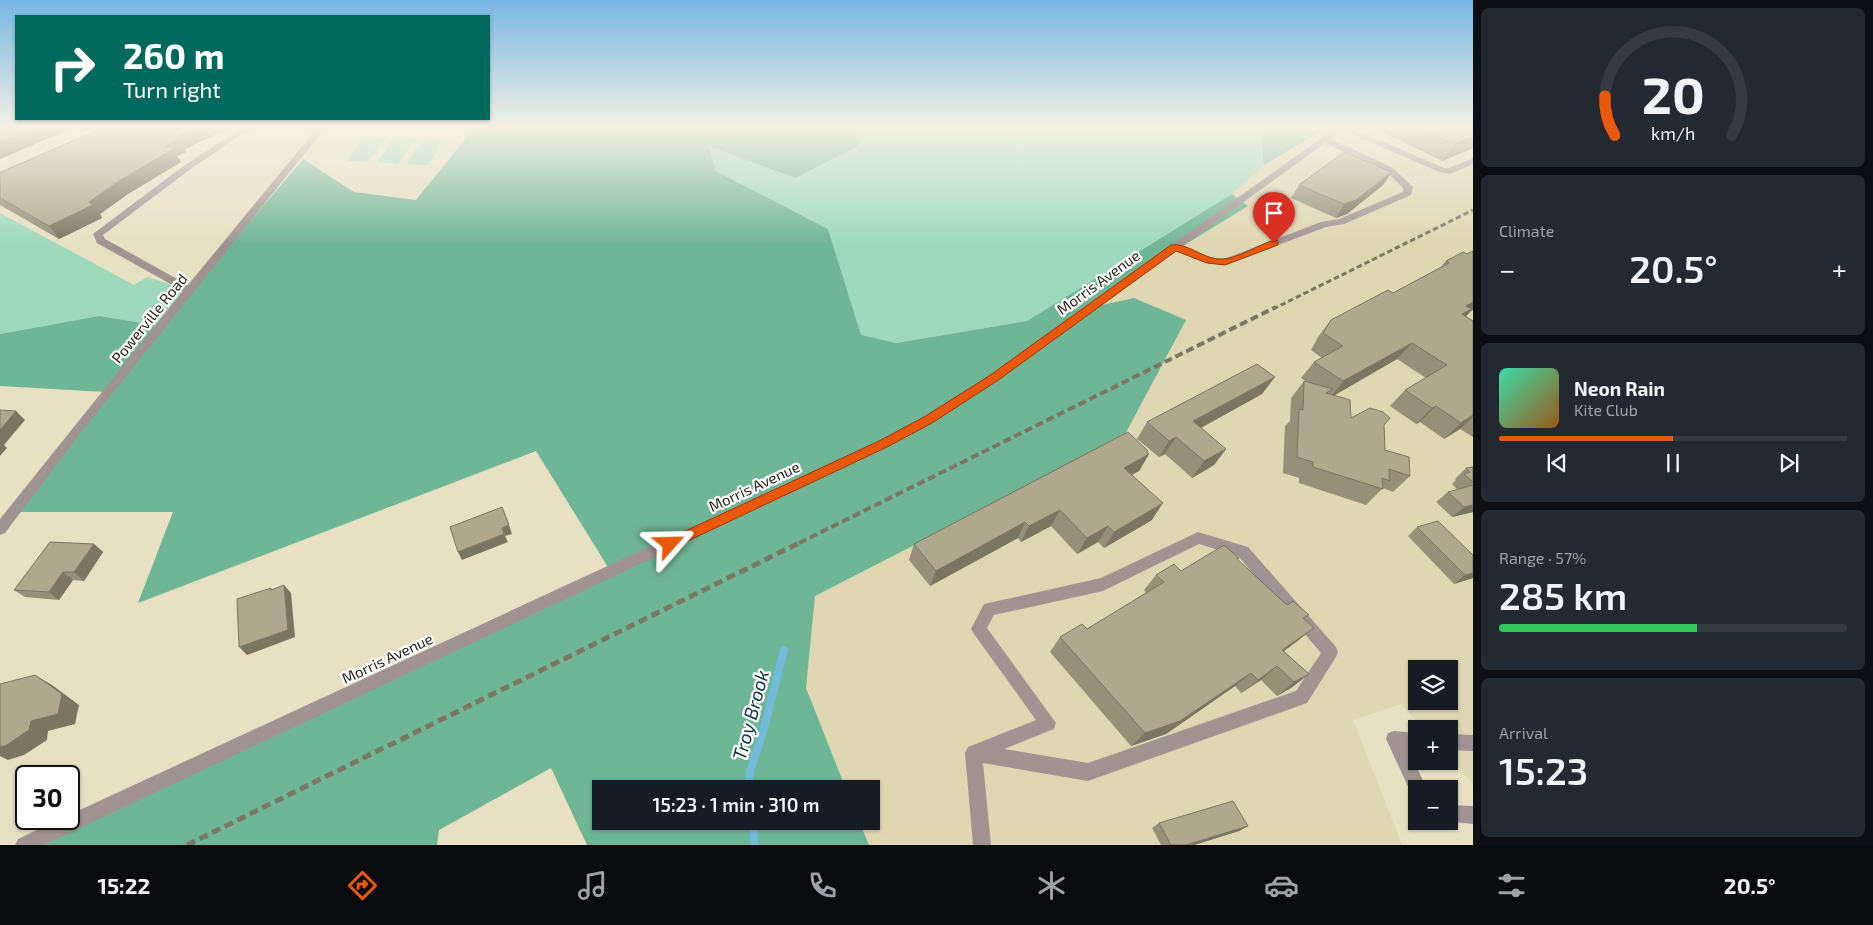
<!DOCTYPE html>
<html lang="en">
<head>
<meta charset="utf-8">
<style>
  body { margin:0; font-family:"Exo 2",sans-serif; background:#242831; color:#f1f3f6; height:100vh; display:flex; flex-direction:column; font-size:19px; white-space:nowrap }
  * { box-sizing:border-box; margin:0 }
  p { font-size:16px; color:#9ea1a6 }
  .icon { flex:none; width:28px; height:28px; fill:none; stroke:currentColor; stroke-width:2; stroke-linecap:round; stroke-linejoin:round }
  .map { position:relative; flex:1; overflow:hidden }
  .panel { display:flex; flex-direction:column; gap:8px; padding:8px; background:#0d0f14; width:400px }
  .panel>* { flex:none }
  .banner { position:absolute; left:15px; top:15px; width:475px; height:105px; border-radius:0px; box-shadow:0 1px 4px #0004; background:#00695c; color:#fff; overflow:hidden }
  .tools { position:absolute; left:1408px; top:660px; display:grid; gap:10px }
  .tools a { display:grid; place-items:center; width:50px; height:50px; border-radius:0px; background:#171b24; box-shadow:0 1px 4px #0004; font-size:25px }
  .speed { position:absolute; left:15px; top:765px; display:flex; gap:10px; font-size:25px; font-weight:700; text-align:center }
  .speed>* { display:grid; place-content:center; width:65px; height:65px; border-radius:50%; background:#171b24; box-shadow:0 1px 4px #0004; line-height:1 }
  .speed .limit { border:2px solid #111; border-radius:8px; background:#fff; color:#111 }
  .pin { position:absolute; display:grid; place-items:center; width:42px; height:42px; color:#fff; margin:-51px -21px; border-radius:50% 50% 50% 0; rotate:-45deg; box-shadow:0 0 5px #0007 }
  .pin .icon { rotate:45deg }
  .me { position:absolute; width:55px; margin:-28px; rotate:65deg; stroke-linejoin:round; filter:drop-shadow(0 0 4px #0008) }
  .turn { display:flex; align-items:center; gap:18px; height:105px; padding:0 25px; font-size:22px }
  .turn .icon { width:65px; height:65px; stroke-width:2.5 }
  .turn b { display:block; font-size:35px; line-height:42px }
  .big { font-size:38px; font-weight:600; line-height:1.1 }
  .panel .tile { flex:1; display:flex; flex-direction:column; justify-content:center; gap:8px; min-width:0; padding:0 18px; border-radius:8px; background:#242831 }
  .panel .dial { align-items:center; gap:0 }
  .dial svg { height:130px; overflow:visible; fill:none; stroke:#363941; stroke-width:7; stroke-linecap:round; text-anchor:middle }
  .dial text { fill:#f1f3f6; stroke:none }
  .song { display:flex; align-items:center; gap:15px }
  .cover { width:60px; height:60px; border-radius:8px; background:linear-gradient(135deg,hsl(160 70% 55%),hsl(30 70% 35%)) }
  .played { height:5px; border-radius:2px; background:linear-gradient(90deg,#ea580c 50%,#363941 50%) }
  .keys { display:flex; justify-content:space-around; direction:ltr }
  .heat { display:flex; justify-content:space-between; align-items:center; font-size:28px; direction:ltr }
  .charge { height:8px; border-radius:4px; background:linear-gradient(90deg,#34c759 57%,#363941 0) }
  .trip { position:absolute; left:592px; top:780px; width:288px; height:50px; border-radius:0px; background:#171b24; box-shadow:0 1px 4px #0004; font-weight:600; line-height:50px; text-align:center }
  .tab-bar { display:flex; height:80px; justify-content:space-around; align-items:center; background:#090b0e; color:#9ea1a6 }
  .tab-bar .icon { width:35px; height:35px }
  .tab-bar .selected { color:#ea580c }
  .tab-bar b { font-size:22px; color:#f1f3f6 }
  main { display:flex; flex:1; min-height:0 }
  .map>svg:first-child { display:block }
</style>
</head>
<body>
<main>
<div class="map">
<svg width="1473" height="845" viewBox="0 0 1473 845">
  <rect width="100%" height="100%" fill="#e7e0c3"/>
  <path fill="#dfd6b2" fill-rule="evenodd" d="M1328,127H1473V785L1449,757V729H1424L1401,704L1353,720L1402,845H869L859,821H871V789H846L806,688L815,596L1123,438L1077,311L1248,206L1232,194L1264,165ZM1416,669H1449V701H1416Z"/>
  <path fill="#9ed9bc" d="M852,127H1259L1264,165L1232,194L1027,321L896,343L861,336L828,229L716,171L709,146L795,178L854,128Z
    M365,137L386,138L368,162L347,161Z
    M394,138L415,139L398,164L377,162Z
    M423,139L444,140L428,165L406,164Z
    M0,213L134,285L147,277L190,290L161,326L99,316L0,334Z"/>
  <path fill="#6fb696" d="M475,127L854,128L858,146L795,178L709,146L716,171L828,229L861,335L896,343L1027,321L1232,194L1248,206L1079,310L1134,298L1186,320L1123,438L815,596L806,688L846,789H601V821H859L869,845H587L551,768L439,830L437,845H33L611,572L536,451L138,603L173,512H9L105,392L0,386V334L99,316L161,326L303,159L354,192L416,200Z
    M1259,127H1328L1264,165Z"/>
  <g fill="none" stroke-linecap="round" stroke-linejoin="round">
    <path stroke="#71bbdb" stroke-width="8" d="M750,789L749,775L763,732L784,650
      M753,821L754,845"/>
    <path fill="#a19392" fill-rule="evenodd" d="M243,127H252L188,171L103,235L105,239L188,285L318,127H326L79,435L5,533L0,535V519L183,291L97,243L93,234L182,167Z
      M1337,127H1349L1444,168H1449L1473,158V164L1450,174L1439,172L1343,130L1331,139L1393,168L1413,187L1411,195L1344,224L1326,227L1225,265L1206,263L1176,251C1082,319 990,392 888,447L44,845H15L18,839L60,819H69V815L878,441L924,417L989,375ZM1325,143L1387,172L1403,188V192L1339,219L1321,222L1224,259L1212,258L1183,246Z
      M1198,532L1248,547L1336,647L1338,652L1336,657L1307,703L1088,781L983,763L991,845H973L965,753L968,747L1036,720L974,634L971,629L984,604L1101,578ZM1199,544L1238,556L1321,653L1296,691L1088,763L1004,749L1054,729L1056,723L987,628L994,615L1103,591Z
      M1394,731L1416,733V749H1408L1427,789H1416V797L1412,795L1386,739L1388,733Z
      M1449,734L1473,735V751L1449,750Z
      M1449,805L1473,806V824L1445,821H1449Z"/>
    <path stroke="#7c7764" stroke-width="3" stroke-dasharray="5.5 3" stroke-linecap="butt" d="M1273,309L1473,210"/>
    <path stroke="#7c7764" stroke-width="4" stroke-dasharray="8 4" stroke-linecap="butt" d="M799,543L1276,307"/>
    <path stroke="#7c7764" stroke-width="5" stroke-dasharray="9 5" stroke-linecap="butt" d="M187,845L801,542"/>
  </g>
  <path fill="#969078" d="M105,127H231L185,149L186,152L177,156L181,162L128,194L100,214L102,218L59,239L0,205V172H1Z
    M1378,127H1473V148L1442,161L1377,129Z
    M1299,185H1383L1347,214L1336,218L1291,198Z
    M1463,252L1470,312L1465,316L1473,321V437L1460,429L1444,439L1420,422L1416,424L1390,406L1405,390L1426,378L1397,359L1334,395L1351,418L1384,425L1385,450L1410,476L1393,492L1383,488L1366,505L1299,483V478L1283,473L1285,426L1290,421L1291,398L1304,381L1307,382L1301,378L1314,362L1322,358L1311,350L1318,337L1331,320L1393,293L1440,268L1446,261Z
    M1262,394L1201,428L1226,449L1214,465L1192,478L1165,454L1159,457L1137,439L1147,422Z
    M1148,451V453L1149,454L1139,471L1131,475L1152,520L1104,548L1098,542L1077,554L1051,526L1021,542L1018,538L930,586L909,560L914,544Z
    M1473,467V512L1452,517L1436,502L1448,492L1458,490L1452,484L1456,480L1455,479L1466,468Z
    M1417,527L1473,555V578L1454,584L1408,536Z
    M94,544L103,552L84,581L73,580L59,600L25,597L14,590Z
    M1239,558L1237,560L1314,628L1296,642L1284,651L1309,674L1291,688L1277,696L1261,680L1241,693L1235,686L1166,734L1131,746L1050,652L1060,637L1087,629L1146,593L1144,590L1156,575L1181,571Z
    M1159,823L1248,826L1239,831L1194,845H1161L1152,828Z"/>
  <path fill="#7a7662" d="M37,127H75L0,159V142Z
    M198,127H231L185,149L186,152L177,156L181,162L128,194L100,214L102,218L59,239L49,226L89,202L175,137Z
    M1473,136V148L1442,161L1454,144Z
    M1392,172L1383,185L1347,214L1336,218L1344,204Z
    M1473,302V310L1470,312L1457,326L1466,306Z
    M1412,343L1397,359L1330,398L1343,381Z
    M1275,377L1262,394L1182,438L1193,421Z
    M1436,406L1420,422L1416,424L1432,408Z
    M16,411L25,420L4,445L7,448L0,456V430Z
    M1473,415V417L1460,429L1444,439L1461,423Z
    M1176,437L1165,454L1159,457L1169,441Z
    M1226,449L1214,465L1192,478L1204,461Z
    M1148,451L1145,457L1149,454L1139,471L1114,485L1124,468Z
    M1163,503L1152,520L1104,548L1114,532Z
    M1473,505V512L1452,517L1464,507Z
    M1060,510L1051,526L1021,542L1029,526Z
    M1025,522L1018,538L930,586L936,571Z
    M509,525L512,534L505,536L502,528Z
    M1108,526L1098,542L1077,554L1087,538Z
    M504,534L508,542L462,560L458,552Z
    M94,544L103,552L84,581L74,572Z
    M63,572L73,580L59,600L49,592Z
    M1473,573V578L1454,584L1465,575Z
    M284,585L291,593L295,637L247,655L239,647Z
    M1314,628L1296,642L1266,664L1282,650Z
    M1277,666L1261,680L1241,693L1258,680Z
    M1251,673L1235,686L1166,734L1131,746L1145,733Z
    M1309,674L1291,688L1277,696L1294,682Z
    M35,675L52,685L79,705L75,724L48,731L47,740L24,755L8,760L0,756V747Z
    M1248,826L1239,831L1194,845H1186Z"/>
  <path fill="#afa88c" stroke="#7a7662" d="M0,127H37L0,142Z
    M105,127H198L175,137L179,139L165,146L173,149L119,181L89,202L93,205L49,226L0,198V172H1Z
    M1417,127H1473V136L1454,144Z
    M1344,152L1392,172L1356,200L1344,204L1299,185Z
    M1473,251V302L1466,306L1472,309L1462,314L1473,321V415L1461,423L1436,406L1432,408L1405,390L1447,365L1412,343L1343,381L1314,362L1343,346L1323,333L1331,320L1388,290L1393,293L1449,263L1446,261L1463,252L1467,254Z
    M1257,364L1275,377L1193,421L1226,449L1204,461L1176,437L1169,441L1147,422Z
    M1304,381L1333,389L1326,393L1350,400L1351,418L1370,408L1383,412L1390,418L1384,425L1385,450L1409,457L1410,476L1389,469L1390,481L1382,478L1383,489L1313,467V462L1297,457L1299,409L1303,410Z
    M0,410L16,411L0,430Z
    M1128,432L1148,451L1147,452L1149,454L1124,468L1163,503L1114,532L1108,526L1087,538L1060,510L1029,526L1025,522L936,571L914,544Z
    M1473,467V482L1464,474L1470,472L1466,468Z
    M1473,485V505L1464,507L1448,492Z
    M502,507L509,525L502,528L504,534L458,552L450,527Z
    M1438,521L1473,555V573L1465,575L1417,527Z
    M50,542L94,544L74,572H63L49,592L14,590Z
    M1224,545L1239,558L1237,559L1287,605L1293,601L1309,615L1303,618L1314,628L1282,650L1309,674L1294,682L1277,666L1258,680L1251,673L1180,721L1145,733L1060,637L1082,624L1087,629L1164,582L1156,575L1174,564L1181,571Z
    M284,585L288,630L239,647L237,599L271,588V590Z
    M35,675L62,694L58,714L31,721L29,730L5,746L0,747V684Z
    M1233,801L1248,826L1186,845H1171L1159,823Z"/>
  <linearGradient id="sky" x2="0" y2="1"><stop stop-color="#78b7e3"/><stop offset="0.52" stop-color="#f4f1e4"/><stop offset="1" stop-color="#f4f1e4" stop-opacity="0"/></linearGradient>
  <rect width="1473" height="245" fill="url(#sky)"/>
  <path fill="#ea580c" stroke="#983908" d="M1274,240L1278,241V245L1225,265L1207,263L1176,251L997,381L932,423L887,447L675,547L670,549L666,547L664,544L666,540L879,441L924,417L989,376L1171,245C1188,242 1205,261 1223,259C1239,258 1258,245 1274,240Z"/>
  <g text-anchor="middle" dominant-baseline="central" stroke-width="4.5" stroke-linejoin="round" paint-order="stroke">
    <g font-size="15" fill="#211e14" stroke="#fff">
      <text transform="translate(1098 282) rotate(-36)">Morris Avenue</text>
      <text transform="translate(149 318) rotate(-51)">Powerville Road</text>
      <text transform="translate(754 486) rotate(-25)">Morris Avenue</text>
      <text transform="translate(387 658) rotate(-25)">Morris Avenue</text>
    </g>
    <g font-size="19" font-style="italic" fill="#113341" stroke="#fff">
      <text transform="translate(750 715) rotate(-75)">Troy Brook</text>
    </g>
  </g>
</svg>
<div class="tools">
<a><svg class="icon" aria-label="layers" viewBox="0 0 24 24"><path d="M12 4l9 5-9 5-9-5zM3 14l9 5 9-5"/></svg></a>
<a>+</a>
<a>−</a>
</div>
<div class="speed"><div class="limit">30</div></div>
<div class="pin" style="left:1274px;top:243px;background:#d93025"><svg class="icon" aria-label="arrive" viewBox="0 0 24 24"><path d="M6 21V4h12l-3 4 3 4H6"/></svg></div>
<svg class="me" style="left:670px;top:544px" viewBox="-20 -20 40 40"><path d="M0-17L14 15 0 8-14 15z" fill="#ea580c" stroke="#fff" stroke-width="4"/></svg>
<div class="trip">15:23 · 1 min · 310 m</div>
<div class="banner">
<div class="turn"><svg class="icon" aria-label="right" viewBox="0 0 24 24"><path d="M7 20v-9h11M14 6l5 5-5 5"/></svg><div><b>260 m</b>Turn right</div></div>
</div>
</div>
<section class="panel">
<div class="tile dial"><svg viewBox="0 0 100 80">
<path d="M14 69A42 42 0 1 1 86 69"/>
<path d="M14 69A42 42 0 0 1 8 45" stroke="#ea580c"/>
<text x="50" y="56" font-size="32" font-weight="700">20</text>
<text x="50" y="72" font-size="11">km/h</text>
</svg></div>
<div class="tile"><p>Climate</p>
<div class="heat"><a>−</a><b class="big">20.5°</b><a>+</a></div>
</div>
<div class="tile">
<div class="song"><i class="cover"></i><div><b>Neon Rain</b><p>Kite Club</p></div></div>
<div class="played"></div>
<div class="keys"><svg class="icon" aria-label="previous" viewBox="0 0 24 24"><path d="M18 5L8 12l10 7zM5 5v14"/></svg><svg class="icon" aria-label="pause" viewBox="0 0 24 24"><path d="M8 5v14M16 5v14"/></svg><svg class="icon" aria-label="next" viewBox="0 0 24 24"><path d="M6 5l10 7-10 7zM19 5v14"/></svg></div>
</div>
<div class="tile"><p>Range · 57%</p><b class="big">285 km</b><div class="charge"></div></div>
<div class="tile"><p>Arrival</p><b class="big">15:23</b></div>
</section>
</main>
<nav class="tab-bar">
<b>15:22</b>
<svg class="icon selected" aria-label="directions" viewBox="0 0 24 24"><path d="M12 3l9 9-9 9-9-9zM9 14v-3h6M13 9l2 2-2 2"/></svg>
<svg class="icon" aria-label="music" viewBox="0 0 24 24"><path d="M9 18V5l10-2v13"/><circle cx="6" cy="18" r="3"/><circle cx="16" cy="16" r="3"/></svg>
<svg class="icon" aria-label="phone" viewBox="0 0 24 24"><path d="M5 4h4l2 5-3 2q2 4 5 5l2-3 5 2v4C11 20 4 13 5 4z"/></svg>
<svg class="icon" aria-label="climate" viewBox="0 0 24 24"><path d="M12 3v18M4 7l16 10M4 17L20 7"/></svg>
<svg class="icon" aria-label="car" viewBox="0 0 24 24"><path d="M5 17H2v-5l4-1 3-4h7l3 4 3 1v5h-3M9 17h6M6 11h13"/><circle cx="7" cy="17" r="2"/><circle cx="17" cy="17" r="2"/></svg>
<svg class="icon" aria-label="filters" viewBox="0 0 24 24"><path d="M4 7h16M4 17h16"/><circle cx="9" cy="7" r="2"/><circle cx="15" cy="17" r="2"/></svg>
<b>20.5°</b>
</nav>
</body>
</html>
